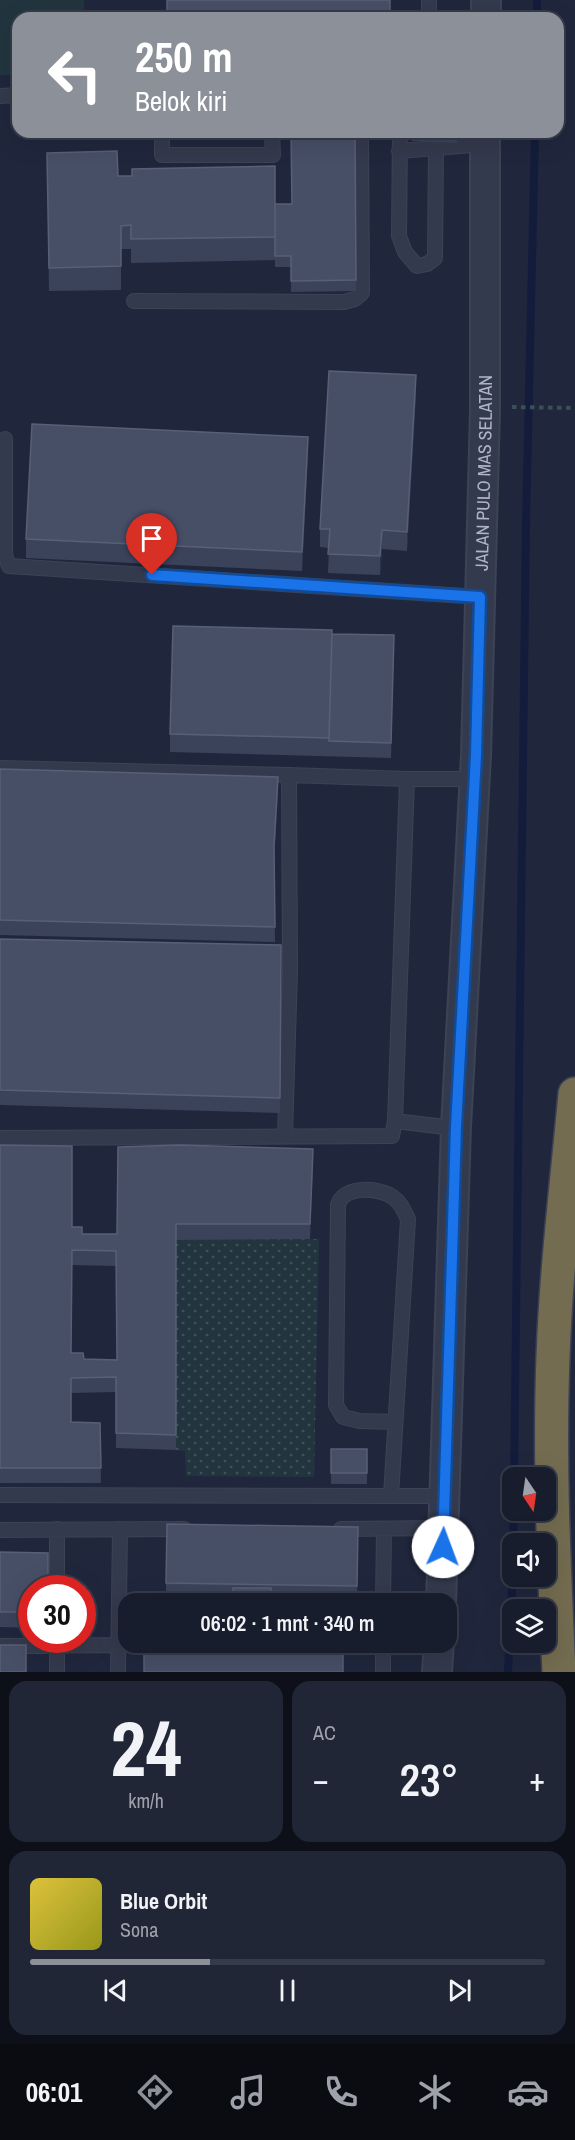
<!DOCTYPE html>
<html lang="id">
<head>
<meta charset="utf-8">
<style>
  body { margin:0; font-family:"Archivo Narrow",sans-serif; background:#212636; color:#f1f3f6; height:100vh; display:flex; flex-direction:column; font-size:22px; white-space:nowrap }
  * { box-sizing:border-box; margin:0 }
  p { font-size:20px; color:#9fa2aa }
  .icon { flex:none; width:33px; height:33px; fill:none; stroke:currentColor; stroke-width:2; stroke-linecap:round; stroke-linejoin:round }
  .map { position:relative; height:1672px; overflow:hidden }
  .details { display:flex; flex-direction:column; gap:9px; padding:9px; background:#0d1019; flex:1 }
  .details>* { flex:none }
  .guide { position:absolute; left:12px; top:12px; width:552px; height:126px; border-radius:18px; box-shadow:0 6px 24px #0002,0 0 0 2px #363b4a; background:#8c9099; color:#fff; overflow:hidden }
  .needle { width:39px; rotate:167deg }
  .tools { position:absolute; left:502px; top:1467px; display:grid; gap:12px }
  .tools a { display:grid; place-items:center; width:54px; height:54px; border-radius:12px; background:#181d2e; box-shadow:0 6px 24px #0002,0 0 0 2px #363b4a; font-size:30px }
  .speed { position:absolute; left:18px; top:1575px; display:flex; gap:12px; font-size:30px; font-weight:700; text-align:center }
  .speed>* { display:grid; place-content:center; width:78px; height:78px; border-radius:50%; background:#181d2e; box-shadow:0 6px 24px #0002,0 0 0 2px #363b4a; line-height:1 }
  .speed .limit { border:9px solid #d22; background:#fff; color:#111 }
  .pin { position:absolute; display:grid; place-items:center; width:51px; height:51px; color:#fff; margin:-62px -26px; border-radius:50% 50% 50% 0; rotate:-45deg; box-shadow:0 0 6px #0007 }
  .pin .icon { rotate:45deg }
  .me { position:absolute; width:66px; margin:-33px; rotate:2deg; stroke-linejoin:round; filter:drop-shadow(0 0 4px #0008) }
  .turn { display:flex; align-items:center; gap:21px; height:126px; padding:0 24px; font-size:27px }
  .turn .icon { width:78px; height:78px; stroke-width:2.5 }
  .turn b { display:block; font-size:42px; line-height:51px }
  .big { font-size:45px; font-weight:600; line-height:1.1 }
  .details .card { flex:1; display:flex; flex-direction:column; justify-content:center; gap:9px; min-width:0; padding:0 21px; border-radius:18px; background:#212636 }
  .details .dial { align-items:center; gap:0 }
  .dial b { font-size:78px; line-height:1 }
  .song { display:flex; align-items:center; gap:18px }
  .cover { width:72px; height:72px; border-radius:9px; background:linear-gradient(135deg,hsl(50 70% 55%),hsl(60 70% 35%)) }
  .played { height:6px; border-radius:3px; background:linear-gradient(90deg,#8c9099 35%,#363b4a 35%) }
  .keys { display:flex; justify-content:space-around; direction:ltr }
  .heat { display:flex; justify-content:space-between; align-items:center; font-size:33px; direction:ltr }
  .details .tiles { flex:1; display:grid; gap:9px; grid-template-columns:1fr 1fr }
  .card:last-child { grid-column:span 2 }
  .trip { position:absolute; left:118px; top:1593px; width:339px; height:60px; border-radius:18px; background:#181d2e; box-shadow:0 6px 24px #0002,0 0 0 2px #363b4a; font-weight:600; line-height:60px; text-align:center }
  .menu { display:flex; height:96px; justify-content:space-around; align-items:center; background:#0a0c12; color:#9fa2aa }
  .menu .icon { width:42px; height:42px }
  .menu .current { color:#8c9099 }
  .menu b { font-size:27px; color:#f1f3f6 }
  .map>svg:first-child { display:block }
</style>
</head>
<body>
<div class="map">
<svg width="575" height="1672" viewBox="0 0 575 1672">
  <defs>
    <pattern id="grass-dots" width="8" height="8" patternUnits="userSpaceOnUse" patternTransform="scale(1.5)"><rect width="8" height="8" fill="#22353e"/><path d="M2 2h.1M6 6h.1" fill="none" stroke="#405058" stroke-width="1.8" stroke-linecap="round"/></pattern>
  </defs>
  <rect width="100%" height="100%" fill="#20273d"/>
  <path fill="url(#grass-dots)" d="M319,1239L314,1477L186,1476L185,1451L176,1450V1240Z"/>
  <path fill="#22353e" d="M0,0H84V18H18V75H0Z"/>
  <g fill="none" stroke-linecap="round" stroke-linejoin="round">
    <path stroke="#131c3b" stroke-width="8" d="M537,0V18
      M514,1478L526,522L535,132
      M513,1544L514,1510
      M508,1672L513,1570"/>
    <g stroke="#3d4355" stroke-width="16">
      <path id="service" d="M429,18V0
        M0,96L18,95
        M162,132V155H273L272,132
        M400,132L399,236L405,252L417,266L427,264L435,258L436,149
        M399,151L485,144
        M134,301L344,302L355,299L362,293L361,132
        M5,439V555L9,566L480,597
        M0,768L289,775
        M407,779H475
        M285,1136L290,970L289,775L407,779L395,1121
        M0,1138L392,1136L395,1121L445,1127H456
        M395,1422L360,1421L343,1417L336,1405L338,1205C343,1185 381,1187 394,1198C401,1203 404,1211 408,1219L391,1496H445
        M0,1495L391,1496
        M341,1529L444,1528
        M0,1530L184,1529
        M57,1588V1529
        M383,1604L384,1529
        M383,1642V1672
        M0,1646L118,1645
        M57,1672V1640
        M118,1672L120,1529"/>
    </g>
    <g stroke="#3d4355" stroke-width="32">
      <g id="minor">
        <path d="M486,18V0"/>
        <path id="s1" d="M441,1604L456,1127L476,755L485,410V132"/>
        <path d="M437,1672L439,1642"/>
      </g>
    </g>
    <g stroke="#3c4154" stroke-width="36">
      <path id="motorway" d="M559,1672C554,1567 549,1462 553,1357C556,1269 567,1181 575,1094"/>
    </g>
    <path stroke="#3b4f56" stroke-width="4" stroke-dasharray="4.5 4.5" stroke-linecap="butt" d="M512,407L575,408"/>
    <use href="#service" stroke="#343a4d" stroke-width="14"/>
    <use href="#minor" stroke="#343a4d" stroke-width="28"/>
    <use href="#motorway" stroke="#736c50" stroke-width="33"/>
  </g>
  <path fill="#3b435b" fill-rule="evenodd" d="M355,132L356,291L291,292V267H275V260L131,263V249H121V290L49,291L47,153L118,176L275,204H291Z
    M412,132H458L457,143L412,141Z
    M416,394L407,551L382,549L380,575L328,573L329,548L320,547V529Z
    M308,455L302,571L26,558V539Z
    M332,634L394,635L391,758L170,752V734Z
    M0,769L278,793L274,860L275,942L0,935Z
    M0,939L281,945L280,1113L0,1105Z
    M0,1145L72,1227L82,1234H117L313,1164L310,1239L176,1240V1450L116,1448V1392L71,1393V1422L100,1423L101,1483H0ZM72,1265L116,1266L117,1360L84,1359L71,1353Z
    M331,1449H367V1484H331Z
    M358,1527L357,1604H233L166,1602V1583Z
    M0,1552L32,1588V1628L0,1627Z"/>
  <path fill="#2b324a" d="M416,375V394L407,551V532Z
    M308,437V455L302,571V552Z
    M382,530V549L380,575V556Z
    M278,777V793L274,862V846Z
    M313,1149V1164L310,1239V1224Z"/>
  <path fill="#474f67" stroke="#585f76" stroke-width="1.5" fill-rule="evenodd" d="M167,0H390V18H167Z
    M291,132H355L356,280L291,281V256H275V204H292Z
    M117,151L118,176H132V169L275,166V237L131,239V225L121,226V266L49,268L47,153Z
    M329,371L416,375L407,532L382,530L380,556L328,554L330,529H320Z
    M32,424L308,437L302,552L26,539Z
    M173,626L332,630L329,738L170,734Z
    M332,634L394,635L391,743L329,741Z
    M0,769L278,777L274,846L275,927L0,920Z
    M0,939L281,945L280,1098L0,1090Z
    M0,1145L72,1146V1227H82V1234H117L118,1147L180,1145L313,1149L310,1224H176V1435L116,1433V1377L71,1378V1422L100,1423L101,1468H0ZM72,1250L116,1251L117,1360L84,1359L83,1353H71Z
    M331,1449H367V1473H331Z
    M167,1524L358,1527L357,1586L166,1583Z
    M0,1552L48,1553V1588H32V1612H0Z
    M233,1588H271V1604H233Z
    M144,1642H343V1672H144Z
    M0,1645H26V1672H0Z"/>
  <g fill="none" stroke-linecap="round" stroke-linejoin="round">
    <g stroke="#114b97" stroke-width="15">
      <path id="route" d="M152,575L480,597L476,755L456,1127L443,1547"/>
    </g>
    <use href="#route" stroke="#1a73e8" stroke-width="10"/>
  </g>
  <g text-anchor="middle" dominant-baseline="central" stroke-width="6" stroke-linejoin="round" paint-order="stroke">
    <g font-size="18" fill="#afb4c8" stroke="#191f31">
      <text stroke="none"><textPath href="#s1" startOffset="1132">JALAN PULO MAS SELATAN</textPath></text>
    </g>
  </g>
</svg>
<div class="tools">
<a><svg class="needle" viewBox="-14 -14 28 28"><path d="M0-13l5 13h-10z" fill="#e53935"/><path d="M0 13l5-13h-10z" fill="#9fa2aa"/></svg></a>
<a><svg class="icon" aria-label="sound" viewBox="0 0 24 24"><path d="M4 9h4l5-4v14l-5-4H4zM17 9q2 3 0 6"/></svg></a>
<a><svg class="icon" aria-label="layers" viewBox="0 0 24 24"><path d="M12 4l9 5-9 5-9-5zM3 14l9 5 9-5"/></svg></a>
</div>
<div class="speed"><div class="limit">30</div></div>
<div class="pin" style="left:152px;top:575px;background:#d93025"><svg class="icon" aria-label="arrive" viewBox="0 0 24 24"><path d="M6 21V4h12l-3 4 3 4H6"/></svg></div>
<svg class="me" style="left:443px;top:1547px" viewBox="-20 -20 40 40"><circle r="19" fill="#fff"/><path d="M0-13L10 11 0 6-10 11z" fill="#1a73e8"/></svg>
<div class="trip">06:02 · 1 mnt · 340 m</div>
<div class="guide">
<div class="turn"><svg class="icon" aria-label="left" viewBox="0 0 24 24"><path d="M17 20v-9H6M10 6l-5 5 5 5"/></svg><div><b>250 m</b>Belok kiri</div></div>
</div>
</div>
<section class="details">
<div class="tiles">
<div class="card dial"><b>24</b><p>km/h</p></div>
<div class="card"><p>AC</p>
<div class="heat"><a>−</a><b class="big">23°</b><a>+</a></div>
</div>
<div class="card">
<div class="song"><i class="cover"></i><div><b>Blue Orbit</b><p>Sona</p></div></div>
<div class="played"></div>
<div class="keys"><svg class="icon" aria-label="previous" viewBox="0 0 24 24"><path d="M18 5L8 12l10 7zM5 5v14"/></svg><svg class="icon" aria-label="pause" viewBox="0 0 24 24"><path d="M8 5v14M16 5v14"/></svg><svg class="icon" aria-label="next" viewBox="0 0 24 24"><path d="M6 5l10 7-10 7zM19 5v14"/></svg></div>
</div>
</div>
</section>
<nav class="menu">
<b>06:01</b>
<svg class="icon current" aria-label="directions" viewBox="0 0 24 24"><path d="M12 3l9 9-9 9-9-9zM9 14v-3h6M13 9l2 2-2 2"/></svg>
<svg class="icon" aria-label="music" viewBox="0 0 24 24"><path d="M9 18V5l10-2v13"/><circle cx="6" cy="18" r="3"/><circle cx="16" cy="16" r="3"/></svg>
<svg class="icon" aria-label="phone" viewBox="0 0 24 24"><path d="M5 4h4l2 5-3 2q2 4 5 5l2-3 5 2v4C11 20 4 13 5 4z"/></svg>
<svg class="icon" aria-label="climate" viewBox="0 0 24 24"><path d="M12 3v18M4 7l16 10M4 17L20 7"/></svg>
<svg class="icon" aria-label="car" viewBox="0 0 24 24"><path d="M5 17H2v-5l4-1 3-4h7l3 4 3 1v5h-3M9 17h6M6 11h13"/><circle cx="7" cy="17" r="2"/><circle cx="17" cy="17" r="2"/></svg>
</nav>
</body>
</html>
